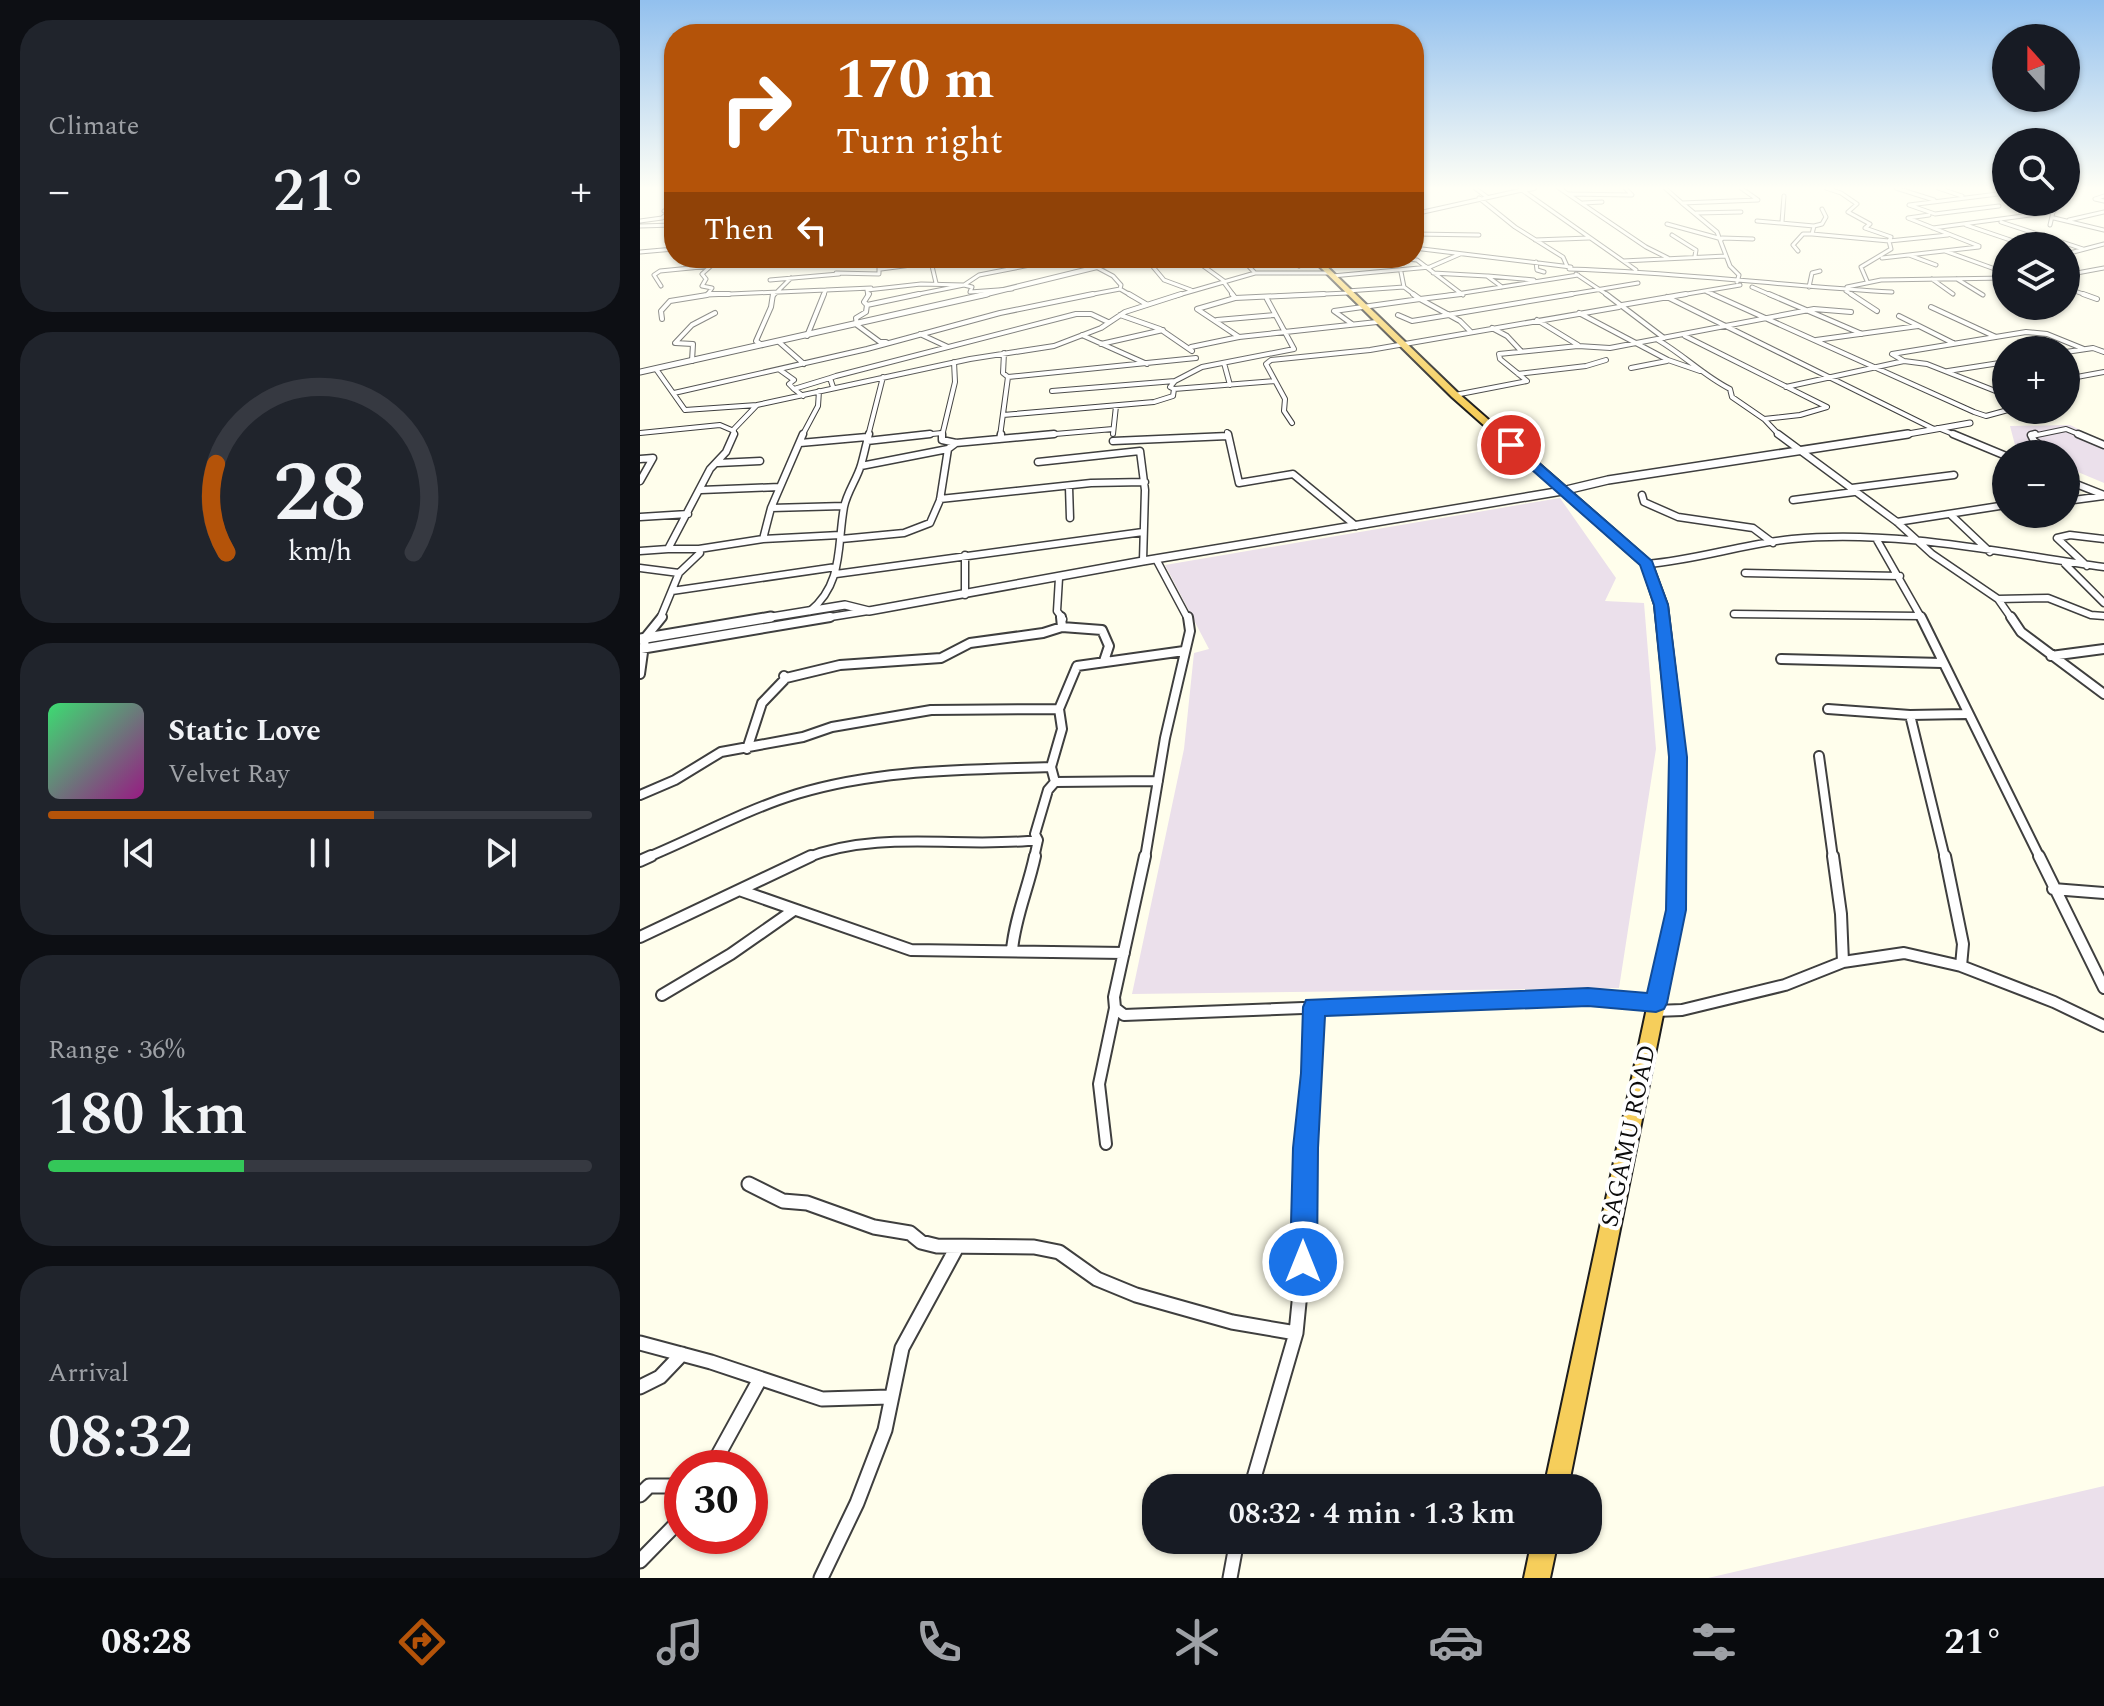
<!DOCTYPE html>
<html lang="en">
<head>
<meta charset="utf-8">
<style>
  body { margin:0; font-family:Spectral,serif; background:#20242c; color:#f1f3f6; height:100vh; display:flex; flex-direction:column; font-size:30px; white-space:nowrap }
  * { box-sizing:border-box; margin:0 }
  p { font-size:26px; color:#9ea1a6 }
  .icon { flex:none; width:44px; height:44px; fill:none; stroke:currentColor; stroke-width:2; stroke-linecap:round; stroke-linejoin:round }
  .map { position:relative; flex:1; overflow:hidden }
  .sheet { display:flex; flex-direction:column; gap:20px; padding:20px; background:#0d0f14; width:640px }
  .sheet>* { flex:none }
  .guide { position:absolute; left:24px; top:24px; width:760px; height:244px; border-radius:32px; box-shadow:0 2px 6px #0004; background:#b45309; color:#fff; overflow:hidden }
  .needle { width:52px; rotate:339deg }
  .fabs { position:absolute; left:1352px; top:24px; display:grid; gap:16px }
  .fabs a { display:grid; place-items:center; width:88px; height:88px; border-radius:50%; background:#171b24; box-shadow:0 2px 6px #0004; font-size:40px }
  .speed { position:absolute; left:24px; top:1450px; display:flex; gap:16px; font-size:40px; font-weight:700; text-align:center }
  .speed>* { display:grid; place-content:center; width:104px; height:104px; border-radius:50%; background:#171b24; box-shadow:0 2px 6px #0004; line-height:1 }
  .speed .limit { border:12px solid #d22; background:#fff; color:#111 }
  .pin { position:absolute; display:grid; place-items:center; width:68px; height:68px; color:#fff; margin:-34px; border:4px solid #fff; border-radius:50%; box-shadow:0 2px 8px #0007 }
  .me { position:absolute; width:88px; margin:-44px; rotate:0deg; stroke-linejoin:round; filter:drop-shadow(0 0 6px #0008) }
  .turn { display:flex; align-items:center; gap:28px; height:168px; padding:0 40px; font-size:36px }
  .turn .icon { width:104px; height:104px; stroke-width:2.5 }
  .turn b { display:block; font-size:56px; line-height:68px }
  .then { display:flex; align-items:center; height:76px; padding:0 40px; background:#0003; gap:16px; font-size:30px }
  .big { font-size:60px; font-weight:600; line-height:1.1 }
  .sheet .widget { flex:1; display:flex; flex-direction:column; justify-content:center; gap:12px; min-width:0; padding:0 28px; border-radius:32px; background:#20242c }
  .sheet .dial { align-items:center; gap:0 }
  .dial svg { height:208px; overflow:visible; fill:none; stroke:#363941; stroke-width:7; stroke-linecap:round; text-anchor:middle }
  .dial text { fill:#f1f3f6; stroke:none }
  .song { display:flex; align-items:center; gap:24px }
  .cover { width:96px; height:96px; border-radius:12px; background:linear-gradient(135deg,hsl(140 70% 55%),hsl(310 70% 35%)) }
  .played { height:8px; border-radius:4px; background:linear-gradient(90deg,#b45309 60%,#363941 60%) }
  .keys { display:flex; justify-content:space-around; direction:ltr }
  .heat { display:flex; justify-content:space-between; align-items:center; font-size:44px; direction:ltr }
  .charge { height:12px; border-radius:6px; background:linear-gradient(90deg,#34c759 36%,#363941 0) }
  .trip { position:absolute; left:502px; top:1474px; width:460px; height:80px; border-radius:32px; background:#171b24; box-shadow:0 2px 6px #0004; font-weight:600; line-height:80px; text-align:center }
  .tab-bar { display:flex; height:128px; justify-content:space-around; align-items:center; background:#090b0e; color:#9ea1a6 }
  .tab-bar .icon { width:56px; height:56px }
  .tab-bar .on { color:#b45309 }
  .tab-bar b { font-size:36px; color:#f1f3f6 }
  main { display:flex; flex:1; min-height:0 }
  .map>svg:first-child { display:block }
</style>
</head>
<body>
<main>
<section class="sheet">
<div class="widget"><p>Climate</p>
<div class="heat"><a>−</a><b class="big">21°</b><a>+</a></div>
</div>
<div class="widget dial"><svg viewBox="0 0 100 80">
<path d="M14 69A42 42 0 1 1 86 69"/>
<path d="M14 69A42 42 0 0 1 10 35" stroke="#b45309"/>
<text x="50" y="56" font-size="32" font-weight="700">28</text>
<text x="50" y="72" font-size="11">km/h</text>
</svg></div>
<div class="widget">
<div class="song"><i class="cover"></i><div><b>Static Love</b><p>Velvet Ray</p></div></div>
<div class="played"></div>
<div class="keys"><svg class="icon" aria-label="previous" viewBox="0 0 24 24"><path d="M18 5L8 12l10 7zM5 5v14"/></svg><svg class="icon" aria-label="pause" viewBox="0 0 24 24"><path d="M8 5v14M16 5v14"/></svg><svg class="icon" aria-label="next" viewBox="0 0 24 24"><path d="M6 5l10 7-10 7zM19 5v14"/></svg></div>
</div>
<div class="widget"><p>Range · 36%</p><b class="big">180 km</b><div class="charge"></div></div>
<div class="widget"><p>Arrival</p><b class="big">08:32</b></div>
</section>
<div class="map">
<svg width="1464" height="1578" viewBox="0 0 1464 1578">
  <rect width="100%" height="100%" fill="#fffeec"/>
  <path fill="#ebe0eb" d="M1430,425L1464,442V483L1426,467V454H1397L1375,445L1370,426Z
    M920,498L976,578L965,601L1004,603L1016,749L979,988L492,994L544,749L554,653L569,649L525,565Z
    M1464,1486V1578H1068Z"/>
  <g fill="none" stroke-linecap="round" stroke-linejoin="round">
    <g stroke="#3f3f3f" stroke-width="5">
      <path id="minor-far5" d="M835,188L847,197
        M919,188L1006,247L1028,258
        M1025,188L1042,203
        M1256,188L1294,200
        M1298,188L1322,196
        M929,194L992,195L985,188
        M1464,196L1455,199L1464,201
        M839,198L875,227L923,257L927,266
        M943,203L962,202
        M1359,206L1295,214L1269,205L1366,193
        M1182,209L1186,217L1182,224L1174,226L1172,234L1249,241L1251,237L1225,228L1230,224L1208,212L1217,204L1201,193L1186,188
        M1056,213L1101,212
        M774,214L882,190L996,270
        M1289,215L1268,218L1339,246
        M1414,218L1464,230
        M1429,220L1464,212
        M0,221L22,218L28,213L24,211L34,206
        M1117,221L1174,226
        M1142,222L1144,196
        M1361,222L1443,249
        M1027,224L1082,239
        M1326,225L1388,246
        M1410,225L1413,212L1419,205L1415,202
        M0,226L34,225
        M1293,228L1413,212
        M774,234L839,235
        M1032,235L1056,250L1055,256
        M1082,238L1113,239
        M895,240L949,238
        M774,248L931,267
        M1158,251L1153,245L1163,234H1172
        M1305,251L1366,273
        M0,252L34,249
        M1426,254L1464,244
        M1269,255L1296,265
        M239,258V273
        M285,258L286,263L292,266L296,283
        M601,258L615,273H689
        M649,258L659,266
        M733,258V262L742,265
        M756,258L777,260L823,295
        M1242,258L1339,247
        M676,259L691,260L689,258
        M127,260L194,264L232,258
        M555,260L584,281
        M325,261L354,258
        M983,261L1086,256
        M509,262L525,258
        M896,262L897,270L904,272
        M476,263L509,262L524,280L551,290
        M456,267L473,276L481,285L480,289
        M241,269L286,263
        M929,269C1037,272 1144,286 1252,292
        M761,272L764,287L776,296
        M196,273L239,274
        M793,273L847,276L862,287
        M936,274L969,296
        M1426,275L1464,268
        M692,276L790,267L820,254
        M848,276L894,280
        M1292,279L1313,294
        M1317,279L1343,295
        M130,280L199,274
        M583,281L594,296
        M1227,281L1221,267L1251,249L1249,241L1308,235
        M1097,282L1099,275L1090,266L1077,232L1042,203L1118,200L1101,188
        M324,285L332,287L330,292L372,289
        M324,285L339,275L426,258
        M21,286L14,275L20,271L71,266L62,274L66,279L62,286L72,288L67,295L186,290
        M1112,287L1133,296
        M1169,287L1172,273L1180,271
        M1207,287L1241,280L1366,278
        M1426,288L1449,296
        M707,291L764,287
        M1206,291L1214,296
        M1067,292L1076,296
        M60,296L67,295
        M133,296L151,278
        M183,296L186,290L231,288
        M228,296L227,290L281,284L324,285
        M269,296L324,285
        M443,296L480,289L492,296
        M535,296L615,273
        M638,296L708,293
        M804,296L938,275
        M920,296L998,283
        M1035,296L1100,285"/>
    </g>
    <g stroke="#3f3f3f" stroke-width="6">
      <path id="minor-far4" d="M68,294H89
        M229,294L224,302L227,305L279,294
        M489,294L506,304
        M592,294L595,298L684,294
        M821,294L780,299L820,321L830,331
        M966,294L1024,338
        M1072,294L1334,412L1346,416L1368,410
        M1129,294L1222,334
        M1211,294L1237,311
        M1443,294L1457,299
        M1027,297L1294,429
        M595,298L557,309L599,337
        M227,305L226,312L216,318L217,325L240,342H246
        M982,305L1046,294
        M1291,307L1356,337
        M939,313L1028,360L1060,371
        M480,315L520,329L552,351
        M758,315L772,321L809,315
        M807,315L932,294
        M1259,316L1313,343
        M22,319L21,311L30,301L67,295
        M577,320L634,315
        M897,320L938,345
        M712,324L694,311L780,299L773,294
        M852,328L867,336L881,351
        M280,334L308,347
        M442,335L507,364
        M167,336L184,294
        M1045,336L1187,407L1160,415L1124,419
        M1018,340C1044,355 1064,376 1090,389L1092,397L1124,419L1140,436
        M1176,340L1278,326
        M139,342L164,364
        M461,344L523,330
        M122,345L116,341L131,307L133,294
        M551,347L599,337L737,322
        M1426,352L1453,348L1464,352
        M52,361L53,344L35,343L52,325L75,313
        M1264,361L1252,354L1386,332L1407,334L1444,349
        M584,363L590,385
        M991,368L1027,361
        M16,369L45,410L117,405L94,429
        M140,370L154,380L149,384L154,389
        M1308,371L1366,362
        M878,374L946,366L966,360
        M368,377L556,358
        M1426,379L1464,372
        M193,387L190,378L196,376L436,314H451L468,322
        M1146,387L1264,361L1287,364L1358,392L1366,391
        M534,389L635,381
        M412,391L535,381L562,367L654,349L627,299
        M34,393L227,349L360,313L453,294
        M815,395L887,381L860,359L859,354L938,346L970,348L1174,309L1211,312
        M163,396L154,389L190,378
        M117,405L330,359L414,346L461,328L485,312L541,294
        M363,415L514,402L533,396L534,389L530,387L535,381
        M652,423L644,411L645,399L626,364L631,360L730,350L979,307
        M1298,428L1318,436
        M587,432L588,436
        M0,433L80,425L94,431L93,436
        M473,434L476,406
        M162,436L178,406L179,391
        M228,436L243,377
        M272,436L302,433
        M302,436L315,382L314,362
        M360,436L368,377L363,373L364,353
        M392,436L473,429
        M583,436H588
        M1392,436L1426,429L1443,436"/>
    </g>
    <g stroke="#3f3f3f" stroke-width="9">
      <path id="minor-far3" d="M163,434L131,508L123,539L200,535
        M302,434V440L316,443L414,434
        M588,434L599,483L653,474L716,526
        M1138,434L1257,522L1292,554L1358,599L1372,619
        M1313,434L1366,456
        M1395,434L1391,435L1394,441L1413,454
        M1438,434L1464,445
        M360,439L361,434
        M227,441L290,434
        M473,441L588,436
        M160,443L227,437
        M0,459L13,458L0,481
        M398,462L500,451L505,490L503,561
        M78,463L120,461
        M221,466L308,449
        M1426,480L1464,495
        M429,487L430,518
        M1212,488L1314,475
        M61,490L140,487
        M1002,495L1004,502L1038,517L1113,528L1133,543
        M300,499L451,483L505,482
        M1153,500L1214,492
        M1426,501L1464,496
        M131,508L204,506
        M1311,515L1350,552
        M0,517L48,514
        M1257,522L1366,505
        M201,539L264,533L290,523L300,500L308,449L316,443
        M1237,540L1282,619
        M59,549L123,539
        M0,551L28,549
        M325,555V595
        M516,559L548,619
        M1007,564C1056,560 1103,544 1152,539C1255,529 1362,553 1464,567
        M1425,564L1464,603
        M1447,566L1417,538L1430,535L1464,539
        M0,568L39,573
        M1105,573L1260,576
        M196,574L503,532
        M419,578L417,611L423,619
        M32,591L196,567
        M1358,599L1408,598L1451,615L1464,616
        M170,611C204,583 197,545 204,507C207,492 217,479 221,465C224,455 226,444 229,434
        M1094,614L1280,616
        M20,619L39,573L60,553L59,549H28L70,469L86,452L94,434
        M178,619L228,611"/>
    </g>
    <g stroke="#3f3f3f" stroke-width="12">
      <path id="minor-far2" d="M1281,617L1400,858
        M1371,617L1381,632L1464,694
        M422,627L462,630L469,646L464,661
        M1,649L190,617
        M1411,656L1464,649
        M1141,659L1302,663
        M0,674L5,638L22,617
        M146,678L200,665L301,658L330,643L403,633L422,627L421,617
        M1188,709L1270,715L1326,714
        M1270,715L1305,858
        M107,749L122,703L146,678L144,676
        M1179,756L1193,858
        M518,781L415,782L411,767L422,729L419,709L437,666L544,651
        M0,795L35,780L81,752L163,737L192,727L291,710L419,709
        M6,858C57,837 105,810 157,794C239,769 326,770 411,767
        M166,858C238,829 323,849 398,840
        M394,858L398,840L395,834L408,790L415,782
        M505,858L525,738L550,631L548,617"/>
    </g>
    <g stroke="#3f3f3f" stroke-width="14">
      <path id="minor-far1" d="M1193,856L1201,914L1203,962
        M1305,856L1323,944L1321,966
        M1399,856L1464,988
        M0,861L11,856
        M1413,889L1464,893
        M102,891L271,950L484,953
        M0,937L171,856
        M372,950C375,917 388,889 395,856
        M22,995L91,954L154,910
        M475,1008L484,1015L948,997L1016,1003
        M1015,1011L1042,1010L1145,985L1203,962L1264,953L1321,966L1414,1002L1464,1026
        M466,1144L459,1084L475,1008L474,997L505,856
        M665,1171L674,1007"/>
    </g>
    <g stroke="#3f3f3f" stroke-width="17">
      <path id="minor" d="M109,1184L143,1201L167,1203L234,1227L270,1233L281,1242L297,1246L394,1247L419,1252L457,1279L496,1295L592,1322L656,1333
        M0,1343L71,1362L182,1399L249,1397
        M0,1387L20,1377L42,1354
        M71,1468L120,1379
        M611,1488L656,1333L663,1262L665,1169
        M0,1495L9,1486H36L42,1507
        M0,1561L42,1518
        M181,1578L217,1503L245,1430L262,1348L317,1247
        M590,1578L597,1540"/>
    </g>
    <g stroke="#3f3f3f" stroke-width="6">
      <path id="tertiary-far3" d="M882,190L894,188
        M339,296L494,258"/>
    </g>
    <g stroke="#3f3f3f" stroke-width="7">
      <path id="tertiary-far2" d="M0,372L347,294
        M1257,436L1330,423"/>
    </g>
    <g stroke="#3f3f3f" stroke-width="10">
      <path id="tertiary-far1" d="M119,619L205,605L229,611L503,561L922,491L968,480L1268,434"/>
    </g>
    <g stroke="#3f3f3f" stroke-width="13">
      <path id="tertiary" d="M0,639L131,617"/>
    </g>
    <g stroke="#1d1d1d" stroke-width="4">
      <path id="trunk" d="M671,258H678L818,393L1011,562L1027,605L1045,757L1044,910L928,1488H904L1028,910L1031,757L1015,605L1002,565L812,397Z
        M892,1540H918L910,1578H884Z"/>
    </g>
    <use href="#minor-far5" stroke="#fff" stroke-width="3"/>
    <use href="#minor-far4" stroke="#fff" stroke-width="4"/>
    <use href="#minor-far3" stroke="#fff" stroke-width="6"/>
    <use href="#minor-far2" stroke="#fff" stroke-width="8"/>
    <use href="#minor-far1" stroke="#fff" stroke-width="10"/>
    <use href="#minor" stroke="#fff" stroke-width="13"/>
    <use href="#tertiary-far3" stroke="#fff" stroke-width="4"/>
    <use href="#tertiary-far2" stroke="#fff" stroke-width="5"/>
    <use href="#tertiary-far1" stroke="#fff" stroke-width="7"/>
    <use href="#tertiary" stroke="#fff" stroke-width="9"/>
    <use href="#trunk" fill="#f6ce5b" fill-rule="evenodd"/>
  </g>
  <linearGradient id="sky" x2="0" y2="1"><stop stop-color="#92c0ee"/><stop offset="0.46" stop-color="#fffff6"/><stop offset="1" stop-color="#fffff6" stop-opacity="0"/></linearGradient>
  <rect width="1464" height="409" fill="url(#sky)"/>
  <path fill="#1a73e8" stroke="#114b97" stroke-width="2" d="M867,443H876L1012,561L1028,605L1047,757L1046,910L1027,1003L1024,1009L1016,1012L948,1006L685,1016L678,1148L677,1262L673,1272L663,1276L654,1272L650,1262L653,1148L661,1073L663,1007L666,1000L948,988L1007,993L1026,910L1029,757L1014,605L1000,565L867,448Z"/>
  <g text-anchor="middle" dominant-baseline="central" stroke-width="8" stroke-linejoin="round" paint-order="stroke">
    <g font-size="24" fill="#0c0c0c" stroke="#fff">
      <text transform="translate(989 1136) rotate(-78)">SAGAMU ROAD</text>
    </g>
  </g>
</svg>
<div class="fabs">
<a><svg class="needle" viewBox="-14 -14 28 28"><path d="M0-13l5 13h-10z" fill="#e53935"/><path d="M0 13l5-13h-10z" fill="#9ea1a6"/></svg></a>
<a><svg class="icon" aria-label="search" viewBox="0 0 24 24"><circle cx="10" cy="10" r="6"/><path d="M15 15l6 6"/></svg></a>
<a><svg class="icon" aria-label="layers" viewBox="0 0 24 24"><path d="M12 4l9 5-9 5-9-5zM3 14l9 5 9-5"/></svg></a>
<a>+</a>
<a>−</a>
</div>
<div class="speed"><div class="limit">30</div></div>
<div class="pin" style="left:871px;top:445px;background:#d93025"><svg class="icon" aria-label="arrive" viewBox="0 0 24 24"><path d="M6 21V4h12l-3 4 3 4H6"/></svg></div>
<svg class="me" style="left:663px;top:1262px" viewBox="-20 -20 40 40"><circle r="17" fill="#1a73e8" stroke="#fff" stroke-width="3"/><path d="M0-11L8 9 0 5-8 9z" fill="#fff"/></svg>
<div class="trip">08:32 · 4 min · 1.3 km</div>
<div class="guide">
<div class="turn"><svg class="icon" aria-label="right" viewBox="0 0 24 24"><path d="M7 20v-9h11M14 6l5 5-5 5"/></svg><div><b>170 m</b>Turn right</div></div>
<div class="then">Then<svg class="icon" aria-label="left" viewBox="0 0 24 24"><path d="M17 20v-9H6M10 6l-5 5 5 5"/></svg></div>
</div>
</div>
</main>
<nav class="tab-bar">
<b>08:28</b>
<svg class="icon on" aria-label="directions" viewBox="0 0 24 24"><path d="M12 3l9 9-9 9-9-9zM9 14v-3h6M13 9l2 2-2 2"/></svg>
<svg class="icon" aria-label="music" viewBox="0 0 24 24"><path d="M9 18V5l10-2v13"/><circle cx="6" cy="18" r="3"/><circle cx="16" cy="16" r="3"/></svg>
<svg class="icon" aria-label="phone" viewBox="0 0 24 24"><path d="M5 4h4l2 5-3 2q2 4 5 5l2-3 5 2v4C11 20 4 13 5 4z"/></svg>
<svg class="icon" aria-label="climate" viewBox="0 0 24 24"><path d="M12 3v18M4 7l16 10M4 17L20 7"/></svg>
<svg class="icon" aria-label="car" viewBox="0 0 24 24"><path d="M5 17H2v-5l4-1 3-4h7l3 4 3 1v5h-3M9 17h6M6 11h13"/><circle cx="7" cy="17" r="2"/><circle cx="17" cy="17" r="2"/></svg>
<svg class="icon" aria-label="filters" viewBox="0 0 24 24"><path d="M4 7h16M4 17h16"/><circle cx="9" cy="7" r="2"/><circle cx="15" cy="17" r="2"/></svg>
<b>21°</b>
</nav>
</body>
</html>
